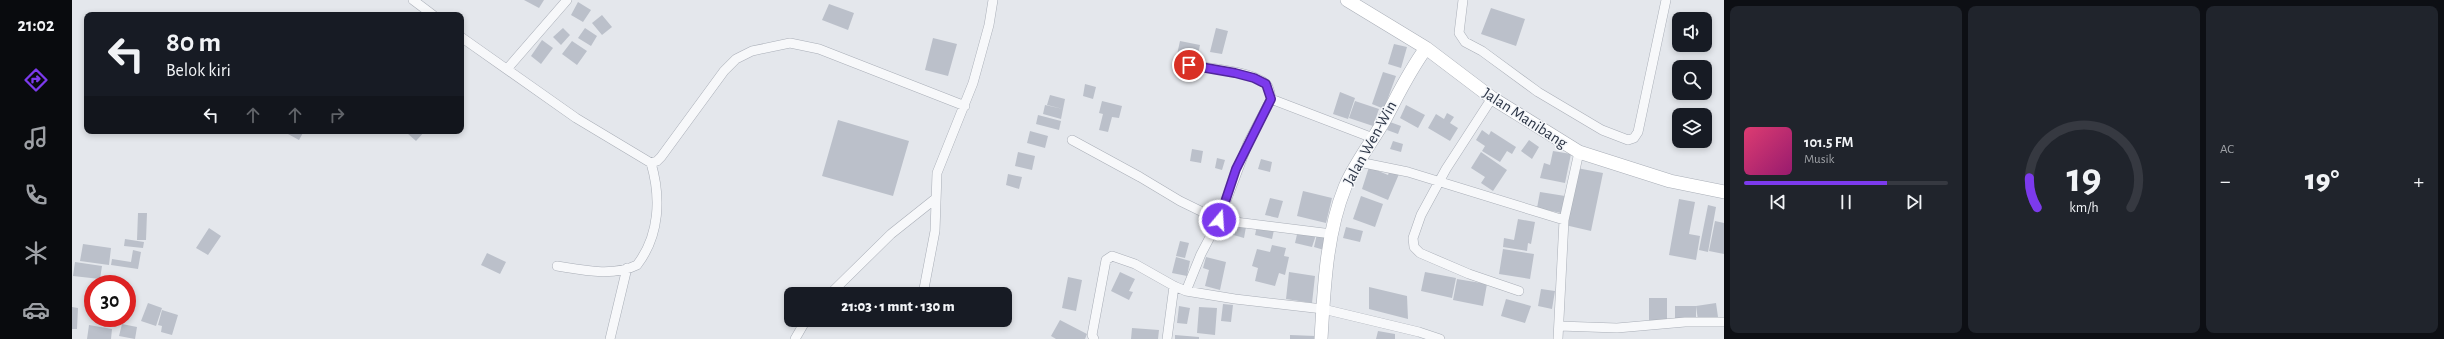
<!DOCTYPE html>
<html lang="id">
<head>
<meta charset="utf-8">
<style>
  body { margin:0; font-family:"Alegreya Sans",sans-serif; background:#20242c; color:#f1f3f6; height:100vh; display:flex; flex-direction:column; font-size:15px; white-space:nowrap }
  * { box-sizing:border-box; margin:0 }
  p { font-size:13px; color:#9ea1a6 }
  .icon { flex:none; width:22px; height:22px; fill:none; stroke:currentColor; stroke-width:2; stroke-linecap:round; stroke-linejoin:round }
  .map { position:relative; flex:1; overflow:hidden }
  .details { display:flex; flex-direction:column; gap:6px; padding:6px; background:#0d0f14; width:720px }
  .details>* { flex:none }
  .top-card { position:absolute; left:12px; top:12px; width:380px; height:122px; border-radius:8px; box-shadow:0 2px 6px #0003; background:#171b24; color:#f1f3f6; overflow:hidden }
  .fabs { position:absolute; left:1600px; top:12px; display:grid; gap:8px }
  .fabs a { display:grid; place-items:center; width:40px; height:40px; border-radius:8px; background:#171b24; box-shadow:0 2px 6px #0003; font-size:20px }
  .speed { position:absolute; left:12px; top:275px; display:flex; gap:8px; font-size:20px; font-weight:700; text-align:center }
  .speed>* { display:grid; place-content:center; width:52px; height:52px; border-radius:50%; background:#171b24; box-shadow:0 2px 6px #0003; line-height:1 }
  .speed .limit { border:6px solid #d22; background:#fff; color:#111 }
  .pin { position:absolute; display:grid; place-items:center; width:34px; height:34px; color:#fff; margin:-17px; border:2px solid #fff; border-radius:50%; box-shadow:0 1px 4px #0007 }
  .me { position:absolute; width:44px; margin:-22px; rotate:18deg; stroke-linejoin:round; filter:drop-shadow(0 0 3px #0008) }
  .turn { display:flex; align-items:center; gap:14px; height:84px; padding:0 16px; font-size:18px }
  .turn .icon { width:52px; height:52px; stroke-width:2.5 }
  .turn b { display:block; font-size:28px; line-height:34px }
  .lanes { display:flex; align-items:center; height:38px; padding:0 16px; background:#0003; justify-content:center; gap:20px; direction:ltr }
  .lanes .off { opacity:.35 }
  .big { font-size:30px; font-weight:800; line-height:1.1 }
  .details .widget { flex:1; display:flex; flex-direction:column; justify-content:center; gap:6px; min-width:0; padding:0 14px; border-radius:8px; background:#20242c }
  .details .dial { align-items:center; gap:0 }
  .dial svg { height:104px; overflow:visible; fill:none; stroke:#363941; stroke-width:7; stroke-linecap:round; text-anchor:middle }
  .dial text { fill:#f1f3f6; stroke:none }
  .song { display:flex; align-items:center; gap:12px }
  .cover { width:48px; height:48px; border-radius:6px; background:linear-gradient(135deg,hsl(340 70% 55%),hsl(320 70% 35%)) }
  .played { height:4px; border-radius:2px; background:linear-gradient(90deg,#7c3aed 70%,#363941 70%) }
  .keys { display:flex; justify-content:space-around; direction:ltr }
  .heat { display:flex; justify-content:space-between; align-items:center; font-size:22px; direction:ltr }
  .details .tiles { flex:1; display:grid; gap:6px; grid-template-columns:repeat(3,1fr) }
  .trip { position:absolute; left:712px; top:287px; width:228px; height:40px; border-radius:8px; background:#171b24; box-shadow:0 2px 6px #0003; font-weight:800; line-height:40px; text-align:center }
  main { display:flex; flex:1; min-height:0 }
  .tab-bar { display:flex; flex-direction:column; width:72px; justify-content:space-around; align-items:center; background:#090b0e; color:#9ea1a6 }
  .tab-bar .icon { width:28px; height:28px }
  .tab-bar .selected { color:#7c3aed }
  .tab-bar b { font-size:18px; color:#f1f3f6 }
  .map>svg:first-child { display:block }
</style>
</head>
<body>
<main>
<nav class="tab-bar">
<b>21:02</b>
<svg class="icon selected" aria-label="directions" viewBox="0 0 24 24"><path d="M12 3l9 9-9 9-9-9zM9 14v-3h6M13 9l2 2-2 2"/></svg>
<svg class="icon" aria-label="music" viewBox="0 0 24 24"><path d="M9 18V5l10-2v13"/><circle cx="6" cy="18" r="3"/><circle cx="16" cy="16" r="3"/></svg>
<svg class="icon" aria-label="phone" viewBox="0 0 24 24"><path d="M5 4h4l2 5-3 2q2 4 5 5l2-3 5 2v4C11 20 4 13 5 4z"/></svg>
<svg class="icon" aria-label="climate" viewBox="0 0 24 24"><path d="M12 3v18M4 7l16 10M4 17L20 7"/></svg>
<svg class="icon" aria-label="car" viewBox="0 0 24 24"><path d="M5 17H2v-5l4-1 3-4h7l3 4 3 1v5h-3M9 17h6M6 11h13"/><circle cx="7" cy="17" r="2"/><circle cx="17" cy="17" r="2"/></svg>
</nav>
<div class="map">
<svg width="1652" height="339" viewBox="0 0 1652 339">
  <rect width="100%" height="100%" fill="#e4e7ec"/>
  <path fill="#bbc0ca" d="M452,0H472L467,8Z
    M506,2L519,10L511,22L499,15Z
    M757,4L782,13L776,30L750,20Z
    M1419,8L1453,19L1444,46L1409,34Z
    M530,15L540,27L530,35L520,23Z
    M491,28L498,35L489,45L481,37Z
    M513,28L525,36L519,46L506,38Z
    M1144,28L1156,31L1150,54L1138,52Z
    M861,38L885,44L876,76L853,70Z
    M470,40L481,48L469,64L459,56Z
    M500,41L515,51L505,65L490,54Z
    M1108,41L1128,45L1124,64L1104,59Z
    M1322,44L1335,47L1329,68L1316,64Z
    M1311,72L1324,76L1312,109L1300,104Z
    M1013,84L1024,87L1021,99L1011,96Z
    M1268,92L1283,98L1276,119L1261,114Z
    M978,95L993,99L991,109L975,105Z
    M1030,101L1050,106L1047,118L1040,117L1036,132L1027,130L1031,114L1027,113Z
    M1283,101L1307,109L1301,126L1277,118Z
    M973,105L991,109L989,119L971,114Z
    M1334,105L1353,115L1346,128L1328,118Z
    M1375,113L1382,117L1378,123L1386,128L1378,141L1356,128L1364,114L1372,119Z
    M966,115L989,121L987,130L964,124Z
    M766,120L837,141L821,196L750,176Z
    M1318,122L1329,126L1326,134L1315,130Z
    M1410,130L1417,135L1419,131L1444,147L1440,154L1435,151L1428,162L1410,151L1413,146L1404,140Z
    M218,131H232L227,140L216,134Z
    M337,131H353L344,141L335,133Z
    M958,131L976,136L973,148L955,143Z
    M1457,140L1467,147L1460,159L1449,151Z
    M1321,141L1331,144L1329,152L1318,149Z
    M1120,149L1131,151L1129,163L1118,161Z
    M1481,151L1499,154L1493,183L1468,178L1472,163L1478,165Z
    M946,152L963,156L960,170L943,166Z
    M1409,152L1435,170L1421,191L1409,183L1413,177L1399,168Z
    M1145,158L1153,160L1150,170L1143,168Z
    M1189,159L1200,162L1198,172L1186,169Z
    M1297,167L1316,175L1318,170L1327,174L1316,200L1290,189Z
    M1505,168L1531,173L1519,231L1493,225Z
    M936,174L950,177L947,189L934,185Z
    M1231,191L1260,198L1254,223L1225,216Z
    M1468,192L1493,196L1489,213L1465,208Z
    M1289,196L1311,204L1303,227L1281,219Z
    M1198,198L1211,201L1206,218L1193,215Z
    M1607,199L1623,202L1617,234L1628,236L1624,260L1597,255Z
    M1636,205L1644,207L1636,252L1627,250Z
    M66,213H75L74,240H65Z
    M1446,219L1463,222L1459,244L1456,243L1455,251L1431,247L1432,238L1442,240Z
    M1643,221L1652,223V254L1637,251Z
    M1153,222L1174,227L1172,238L1151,232Z
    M1185,226L1202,230L1200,239L1183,235Z
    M1274,227L1291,231L1288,242L1271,238Z
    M137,228L149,236L136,255L124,248Z
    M1226,230L1244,235L1240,247L1223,243Z
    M1245,234L1255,236L1252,250L1242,247Z
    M53,239L72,242L71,248L52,246Z
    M1108,241L1117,243L1113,258L1104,256Z
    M11,244L39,248L37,265L8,261Z
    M1200,245L1214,248L1212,256L1217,257L1213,275L1207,273L1203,286L1183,281L1186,268L1180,266L1185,249L1198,252Z
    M1431,249L1462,254L1458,279L1427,274Z
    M61,250L69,252L66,269L39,265L40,259L59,262Z
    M415,253L434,262L428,274L409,265Z
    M1104,257L1118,261L1115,276L1100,273Z
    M1134,257L1154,262L1148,290L1133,286L1137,270L1131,268Z
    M3,262L30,266L28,279L1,276Z
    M1048,272L1063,279L1057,291L1061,292L1057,300L1039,291Z
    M1217,272L1243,276L1240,303L1214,299Z
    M1353,272L1384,278L1380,298L1349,291Z
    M996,277L1010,280L1004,311L990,308Z
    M1385,279L1415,284L1411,306L1381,300Z
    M1297,287L1335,296L1336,319L1297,309Z
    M1469,289L1483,291L1480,309L1466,306Z
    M1577,298H1595V322H1577Z
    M1434,299L1459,306L1453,323L1429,316Z
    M76,303L90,308L84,326L69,321Z
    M1644,303L1646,317L1626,320L1624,306Z
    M1151,304L1161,305L1159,322L1149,321Z
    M1107,306L1118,308L1115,324L1105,323Z
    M1603,306H1624V319H1603Z
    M0,307L6,308L5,329H0Z
    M1127,307L1145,308L1143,335L1125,333Z
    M90,310L106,315L100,335L89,332L90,326L86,325Z
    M988,320L1015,334L1013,339H984L979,336Z
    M50,324L65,327L63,339L47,336Z
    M17,325L40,329L39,339H15Z
    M1060,328L1087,330L1086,339H1059Z
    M1306,331L1323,334V339H1304Z
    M1103,335L1127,337V339H1103Z
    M1218,335L1244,336V339H1218Z"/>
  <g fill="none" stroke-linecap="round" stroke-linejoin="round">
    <g stroke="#a9aeb7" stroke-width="10">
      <path id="street" d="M341,0L361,15
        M1391,0L1387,33L1393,42L1410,51L1466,92L1530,130L1556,140L1562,138L1566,132L1594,0
        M389,37L504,118L579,163L585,161L589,157L652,71L664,59L680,51L718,43L747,49L893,106
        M1117,65C1135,68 1181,71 1194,84C1198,88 1198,94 1199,99L1301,138
        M435,69L495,0
        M1420,98L1374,169L1349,215L1341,238L1342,247L1348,253L1397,274L1447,291
        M1000,140L1068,177L1108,201L1147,220L1260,234
        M1287,162L1336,172L1492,220
        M485,266C510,270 541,277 565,265C588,235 589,197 579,163
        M1114,291L1129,254L1147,220L1176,143L1199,99
        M758,294L819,234L863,199
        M851,294L863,231L865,173L901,83L917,25L921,0
        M1487,326L1545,328L1613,322H1652
        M538,339L555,268
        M723,339L734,320
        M1022,339L1020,335L1034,260L1040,256L1063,264L1102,286L1114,291L1163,299L1251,309L1347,332L1368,339
        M1095,339L1102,286
        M1486,339L1492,220L1507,152"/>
    </g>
    <g stroke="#a9aeb7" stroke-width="14">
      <path id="secondary" d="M1275,0L1354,48L1420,98L1507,152L1598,181L1652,192
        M1249,339C1252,289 1254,234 1273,187C1283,163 1300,142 1313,119C1327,93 1336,73 1354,48"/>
    </g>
    <use href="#street" stroke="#f7f8fa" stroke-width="9"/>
    <use href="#secondary" stroke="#fff" stroke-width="13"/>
  </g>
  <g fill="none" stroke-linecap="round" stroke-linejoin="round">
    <g stroke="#51269a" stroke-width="10">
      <path id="route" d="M1117,65L1163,73L1182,78L1194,84L1199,99L1164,169L1147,220"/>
    </g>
    <use href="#route" stroke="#7c3aed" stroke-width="7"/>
  </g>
  <g text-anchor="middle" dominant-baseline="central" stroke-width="3" stroke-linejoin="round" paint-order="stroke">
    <g font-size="16" fill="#2b3445" stroke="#f4f6f9">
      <text transform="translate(1453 118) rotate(33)">Jalan Manibang</text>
      <text transform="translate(1298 143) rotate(-61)">Jalan Wen-Win</text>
    </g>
  </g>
</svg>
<div class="fabs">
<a><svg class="icon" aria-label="sound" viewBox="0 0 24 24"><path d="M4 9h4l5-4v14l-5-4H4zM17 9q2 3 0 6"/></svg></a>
<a><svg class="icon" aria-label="search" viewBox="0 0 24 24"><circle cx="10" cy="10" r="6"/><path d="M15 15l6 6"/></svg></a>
<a><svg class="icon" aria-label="layers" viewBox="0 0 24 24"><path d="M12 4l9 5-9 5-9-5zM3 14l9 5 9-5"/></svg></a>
</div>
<div class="speed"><div class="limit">30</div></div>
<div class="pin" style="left:1117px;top:65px;background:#d93025"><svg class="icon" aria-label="arrive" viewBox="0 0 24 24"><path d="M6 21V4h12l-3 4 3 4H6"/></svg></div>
<svg class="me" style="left:1147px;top:220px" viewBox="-20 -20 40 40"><circle r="17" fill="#7c3aed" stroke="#fff" stroke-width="3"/><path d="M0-11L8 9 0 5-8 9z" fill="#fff"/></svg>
<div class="trip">21:03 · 1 mnt · 130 m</div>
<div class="top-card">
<div class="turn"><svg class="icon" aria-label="left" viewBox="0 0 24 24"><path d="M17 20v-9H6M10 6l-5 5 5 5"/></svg><div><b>80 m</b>Belok kiri</div></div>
<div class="lanes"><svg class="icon" aria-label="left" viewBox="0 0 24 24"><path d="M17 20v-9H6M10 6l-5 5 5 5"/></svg><svg class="icon off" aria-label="ahead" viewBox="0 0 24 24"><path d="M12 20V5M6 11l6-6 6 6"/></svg><svg class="icon off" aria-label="ahead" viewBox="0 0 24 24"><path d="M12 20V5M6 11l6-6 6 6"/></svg><svg class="icon off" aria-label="right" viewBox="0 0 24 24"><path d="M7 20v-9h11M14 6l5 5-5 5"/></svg></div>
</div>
</div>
<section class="details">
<div class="tiles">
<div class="widget">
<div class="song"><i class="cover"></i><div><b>101.5 FM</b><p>Musik</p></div></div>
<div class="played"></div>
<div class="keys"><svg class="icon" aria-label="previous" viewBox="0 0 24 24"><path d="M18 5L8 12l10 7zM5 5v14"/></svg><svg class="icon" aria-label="pause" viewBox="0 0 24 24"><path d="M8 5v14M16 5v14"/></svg><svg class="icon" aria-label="next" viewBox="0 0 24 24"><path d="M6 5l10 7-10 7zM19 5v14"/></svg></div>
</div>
<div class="widget dial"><svg viewBox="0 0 100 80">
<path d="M14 69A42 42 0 1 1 86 69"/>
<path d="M14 69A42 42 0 0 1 8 46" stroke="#7c3aed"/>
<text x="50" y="56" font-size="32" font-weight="700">19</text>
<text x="50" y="72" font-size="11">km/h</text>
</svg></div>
<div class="widget"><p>AC</p>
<div class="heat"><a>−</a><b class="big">19°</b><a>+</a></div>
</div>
</div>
</section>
</main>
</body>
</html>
